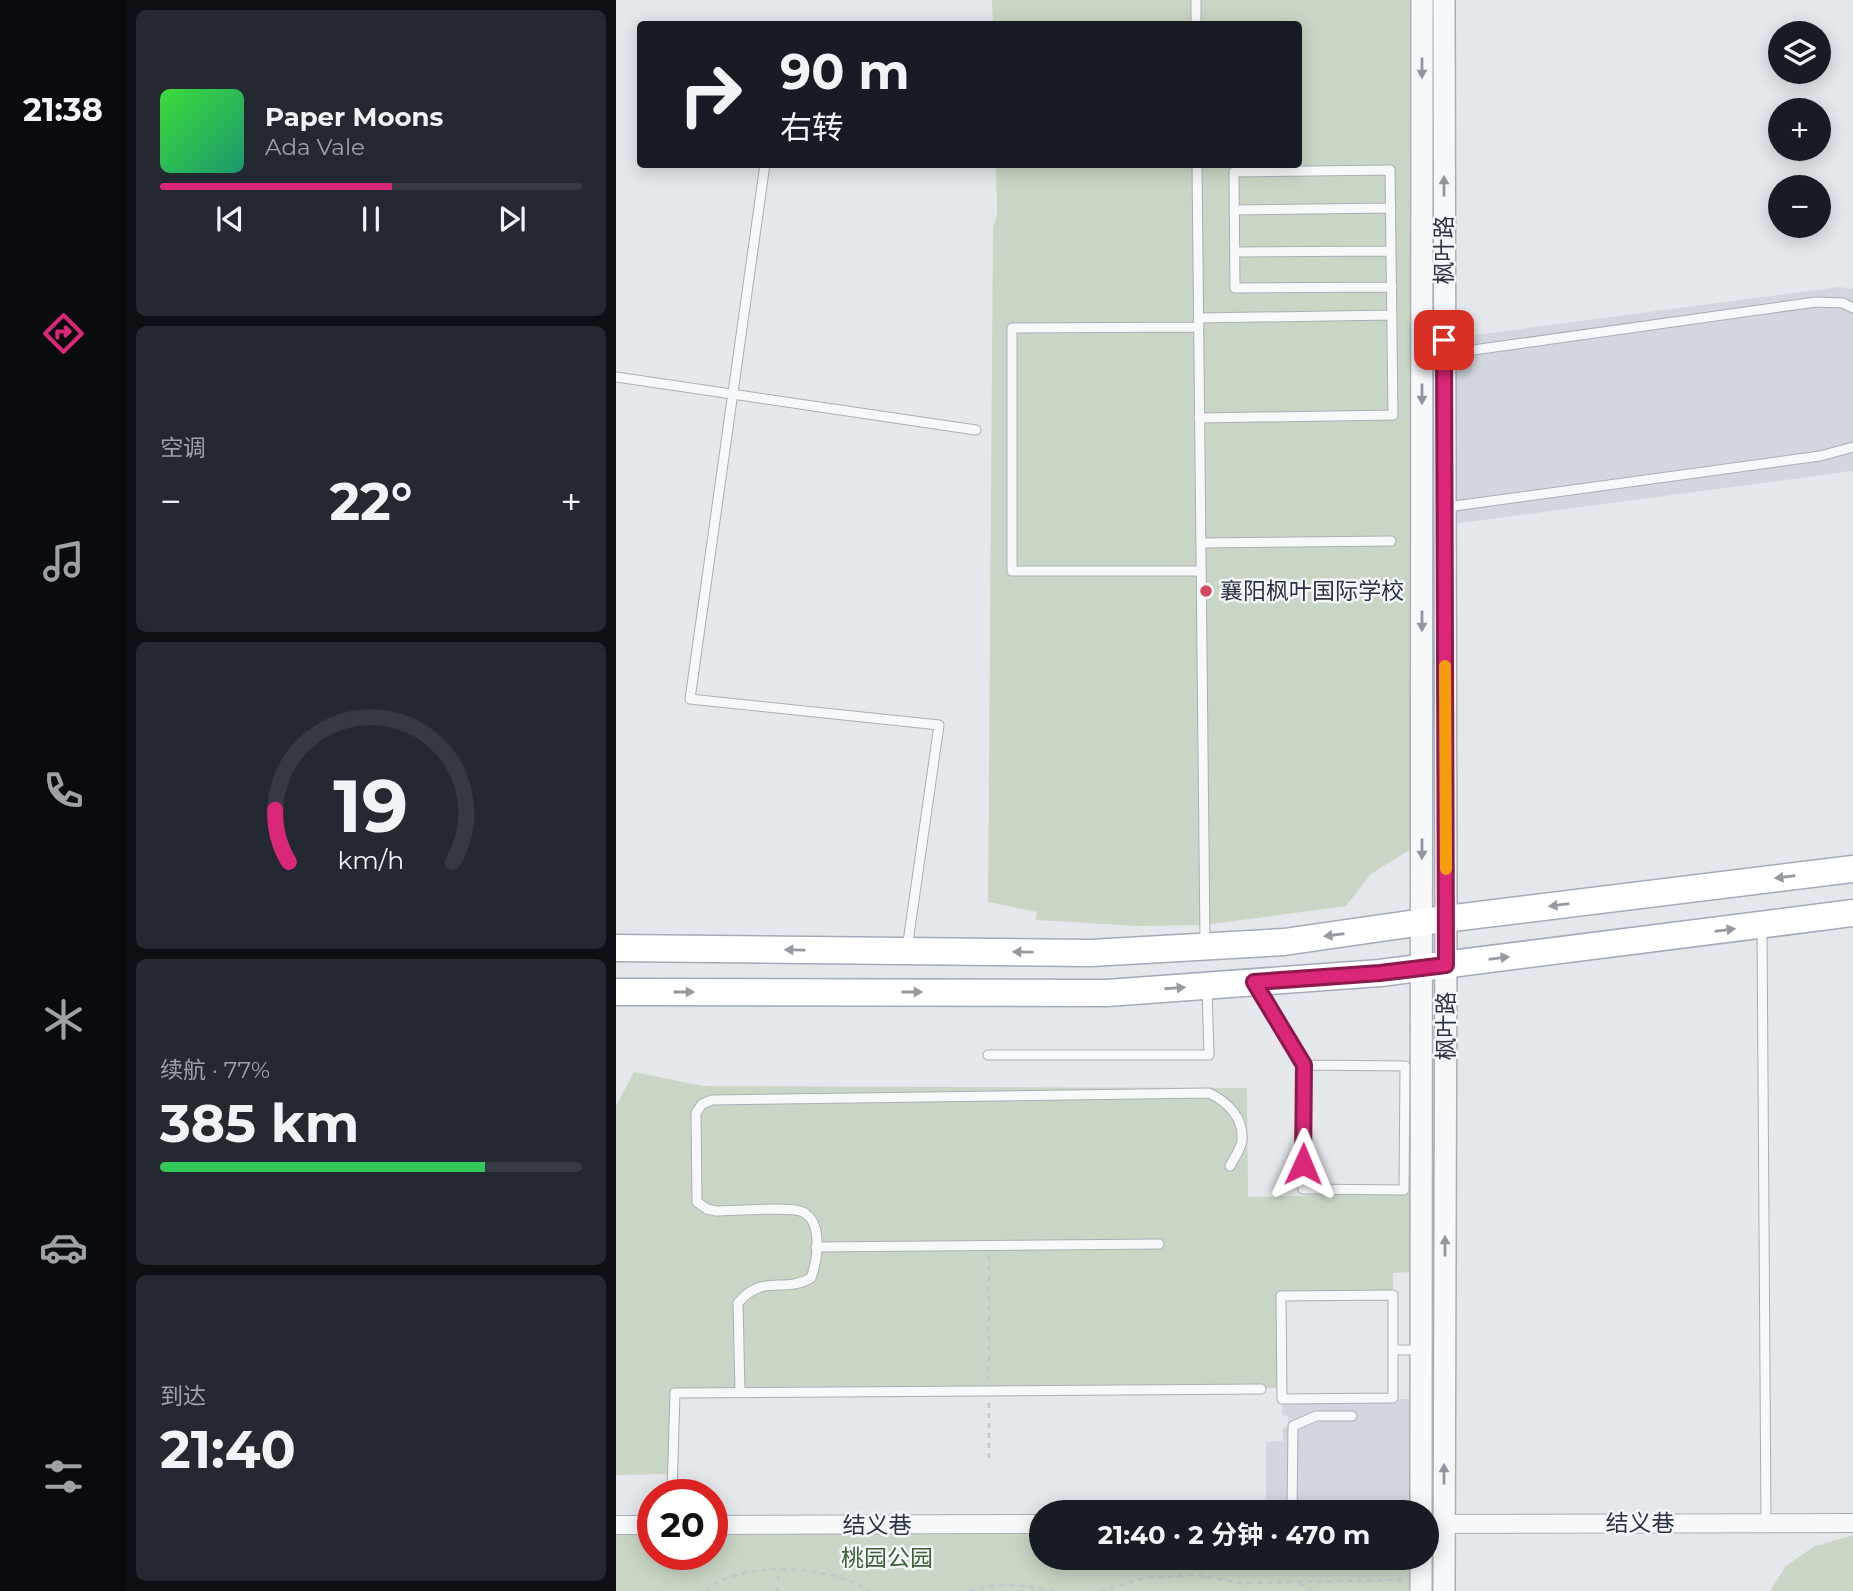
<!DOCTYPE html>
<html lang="zh">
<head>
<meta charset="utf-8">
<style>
  body { margin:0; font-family:Montserrat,"Noto Sans SC",sans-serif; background:#242831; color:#f1f3f6; height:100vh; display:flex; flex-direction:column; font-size:26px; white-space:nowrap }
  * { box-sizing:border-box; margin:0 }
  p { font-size:23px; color:#9ea1a6 }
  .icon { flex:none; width:38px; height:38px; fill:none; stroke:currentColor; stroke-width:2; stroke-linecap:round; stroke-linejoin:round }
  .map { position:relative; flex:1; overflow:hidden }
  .sheet { display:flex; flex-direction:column; gap:10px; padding:10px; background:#0d0f14; width:490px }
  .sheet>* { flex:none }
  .guide { position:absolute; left:21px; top:21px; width:665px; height:147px; border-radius:7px; box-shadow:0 4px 18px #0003; background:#171b24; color:#f1f3f6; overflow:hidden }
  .tools { position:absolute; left:1152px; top:21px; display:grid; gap:14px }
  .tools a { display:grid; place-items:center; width:63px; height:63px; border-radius:50%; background:#171b24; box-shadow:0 4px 18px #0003; font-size:35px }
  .speed { position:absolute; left:21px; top:1479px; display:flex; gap:14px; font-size:35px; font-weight:700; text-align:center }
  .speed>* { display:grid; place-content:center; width:91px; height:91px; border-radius:50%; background:#171b24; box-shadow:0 4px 18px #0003; line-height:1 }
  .speed .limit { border:10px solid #d22; background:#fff; color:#111 }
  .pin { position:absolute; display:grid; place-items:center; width:60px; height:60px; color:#fff; margin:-30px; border-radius:14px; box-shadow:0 4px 10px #0006 }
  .me { position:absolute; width:77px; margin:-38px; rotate:1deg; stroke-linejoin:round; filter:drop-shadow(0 0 5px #0008) }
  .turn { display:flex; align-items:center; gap:24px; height:147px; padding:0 28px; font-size:32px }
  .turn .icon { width:91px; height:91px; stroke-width:2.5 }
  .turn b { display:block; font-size:49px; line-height:60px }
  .big { font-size:52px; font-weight:700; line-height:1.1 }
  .sheet .card { flex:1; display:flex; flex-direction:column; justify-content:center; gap:10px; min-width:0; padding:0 24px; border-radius:10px; background:#242831 }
  .sheet .dial { align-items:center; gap:0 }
  .dial svg { height:182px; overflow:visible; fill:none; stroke:#363941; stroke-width:7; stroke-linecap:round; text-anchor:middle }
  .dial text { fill:#f1f3f6; stroke:none }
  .song { display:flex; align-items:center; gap:21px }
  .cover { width:84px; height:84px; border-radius:10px; background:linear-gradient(135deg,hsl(120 70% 55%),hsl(160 70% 35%)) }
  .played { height:7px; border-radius:4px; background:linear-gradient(90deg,#db2777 55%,#363941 55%) }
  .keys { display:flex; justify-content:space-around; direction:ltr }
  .heat { display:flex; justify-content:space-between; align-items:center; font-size:38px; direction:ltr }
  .charge { height:10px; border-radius:5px; background:linear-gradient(90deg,#34c759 77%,#363941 0) }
  .trip { position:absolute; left:413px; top:1500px; width:410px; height:70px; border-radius:35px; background:#171b24; box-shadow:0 4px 18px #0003; font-weight:700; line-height:70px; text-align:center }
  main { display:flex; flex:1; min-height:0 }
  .menu { display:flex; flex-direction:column; width:126px; justify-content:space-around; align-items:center; background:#090b0e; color:#9ea1a6 }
  .menu .icon { width:49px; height:49px }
  .menu .current { color:#db2777 }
  .menu b { font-size:32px; color:#f1f3f6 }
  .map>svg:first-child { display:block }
</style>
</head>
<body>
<main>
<nav class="menu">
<b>21:38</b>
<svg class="icon current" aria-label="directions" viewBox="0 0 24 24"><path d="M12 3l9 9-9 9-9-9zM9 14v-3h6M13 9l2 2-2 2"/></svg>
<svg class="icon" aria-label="music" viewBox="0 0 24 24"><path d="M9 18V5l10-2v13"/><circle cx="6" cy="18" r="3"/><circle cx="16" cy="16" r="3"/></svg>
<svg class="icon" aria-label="phone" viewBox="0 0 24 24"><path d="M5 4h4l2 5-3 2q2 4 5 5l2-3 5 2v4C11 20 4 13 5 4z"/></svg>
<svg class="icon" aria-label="climate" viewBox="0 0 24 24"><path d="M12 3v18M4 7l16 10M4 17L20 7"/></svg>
<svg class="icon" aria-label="car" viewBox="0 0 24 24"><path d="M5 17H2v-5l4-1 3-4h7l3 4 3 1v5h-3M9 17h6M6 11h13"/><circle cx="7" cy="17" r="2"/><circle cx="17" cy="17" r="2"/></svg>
<svg class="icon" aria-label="filters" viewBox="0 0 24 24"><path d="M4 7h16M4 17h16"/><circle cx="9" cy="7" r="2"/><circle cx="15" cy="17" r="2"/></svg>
</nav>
<section class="sheet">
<div class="card">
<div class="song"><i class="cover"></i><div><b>Paper Moons</b><p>Ada Vale</p></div></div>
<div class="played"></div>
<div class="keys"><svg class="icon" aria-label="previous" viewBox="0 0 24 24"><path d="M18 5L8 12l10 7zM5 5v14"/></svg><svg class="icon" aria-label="pause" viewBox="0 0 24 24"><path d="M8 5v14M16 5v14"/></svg><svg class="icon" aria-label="next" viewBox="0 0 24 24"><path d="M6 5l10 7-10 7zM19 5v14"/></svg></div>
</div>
<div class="card"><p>空调</p>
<div class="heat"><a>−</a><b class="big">22°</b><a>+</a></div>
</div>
<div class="card dial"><svg viewBox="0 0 100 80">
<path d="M14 69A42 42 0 1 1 86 69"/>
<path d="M14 69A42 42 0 0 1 8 46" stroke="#db2777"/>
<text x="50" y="56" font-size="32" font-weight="700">19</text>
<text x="50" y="72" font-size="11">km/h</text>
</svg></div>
<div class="card"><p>续航 · 77%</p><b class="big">385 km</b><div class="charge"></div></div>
<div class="card"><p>到达</p><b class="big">21:40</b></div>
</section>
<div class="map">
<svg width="1237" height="1591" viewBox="0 0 1237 1591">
  <rect width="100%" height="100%" fill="#e4e7ec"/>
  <path fill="#d2d6de" d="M1223,287L1237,289V471L829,525V339Z
    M666,1399H805V1512H650V1442L667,1441V1429L672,1426V1416L666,1415Z"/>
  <path fill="#c9d6c5" d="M376,0H806V838L795,849L755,874L730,906L588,925L522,926L420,920L421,912L372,902L377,227L381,216L380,165L682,164V24H377Z
    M18,1072L87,1086L631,1088L632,1197L797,1193L795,1272L777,1273V1295L665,1296L666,1388L59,1393L56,1474L0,1475V1106Z
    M425,1524V1558H805V1591H0V1525H37V1554H96V1525Z
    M1237,1535V1591H1154L1170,1566L1197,1547Z"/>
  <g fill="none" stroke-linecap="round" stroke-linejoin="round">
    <g stroke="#a9aeb7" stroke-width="11">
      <path id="service" d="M580,0V24
        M149,164L74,699L323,725L291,949
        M581,164L589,943
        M618,210L775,208
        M619,252L775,251
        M583,318L776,315
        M583,327L396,328V571H585
        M829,354L1200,302L1227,303L1237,308
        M0,377L360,430
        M583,418L777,415C776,333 775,252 774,170L618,172L619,288L776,287
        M831,507L1204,456L1237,447
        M585,543L775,541
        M1146,927L1150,1523
        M640,986L688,1065L687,1189L788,1190L789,1066L688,1065
        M372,1055H593L591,987
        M200,1247L543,1244
        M777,1350V1398L666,1399L665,1296L777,1295V1350H803
        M124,1392L122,1303C147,1273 167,1294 195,1278C201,1261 208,1223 187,1212C174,1206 117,1211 100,1211L91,1209L81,1202L80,1113L86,1104L96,1100L593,1093C612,1102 628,1118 626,1141C625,1148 618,1159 614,1166
        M56,1494L59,1393L645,1389
        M676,1512L677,1426L700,1416H736"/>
    </g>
    <g stroke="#a9aeb7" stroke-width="20">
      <path id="minor" d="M810,1524L1237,1523
        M0,1525H37
        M96,1525L425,1524"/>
    </g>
    <g stroke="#a9aeb7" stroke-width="24">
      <path id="tertiary" d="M828,0L830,919L828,1591
        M805,1512L806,0
        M805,1591V1558"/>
    </g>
    <g stroke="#a3abb8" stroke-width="29">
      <path id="primary" d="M0,948L475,953L668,942L821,920L1237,869
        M0,992L491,993L764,973L1237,913"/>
    </g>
    <path stroke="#c2c5cb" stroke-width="2.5" stroke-dasharray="5 5" stroke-linecap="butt" d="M373,1256V1379
      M373,1403V1460
      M684,1583L696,1591
      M90,1591C125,1559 216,1565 253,1591
      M161,1591L163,1570
      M354,1591C381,1582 411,1585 439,1591
      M484,1591L532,1577L581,1575L624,1583L789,1580"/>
    <use href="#service" stroke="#f7f8fa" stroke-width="9"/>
    <use href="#minor" stroke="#f7f8fa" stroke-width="18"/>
    <use href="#tertiary" stroke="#f7f8fa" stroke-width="21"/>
    <use href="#primary" stroke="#fff" stroke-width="26"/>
  </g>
  <defs><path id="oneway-solid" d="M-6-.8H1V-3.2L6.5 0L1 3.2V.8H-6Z" transform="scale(1.75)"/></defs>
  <g fill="#9196a0">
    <use href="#oneway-solid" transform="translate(806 68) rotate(90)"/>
    <use href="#oneway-solid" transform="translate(828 186) rotate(-90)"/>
    <use href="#oneway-solid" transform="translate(806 394) rotate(90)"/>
    <use href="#oneway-solid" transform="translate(806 621) rotate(90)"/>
    <use href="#oneway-solid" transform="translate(806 849) rotate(90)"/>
    <use href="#oneway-solid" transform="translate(829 1246) rotate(-90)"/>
    <use href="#oneway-solid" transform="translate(828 1474) rotate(-90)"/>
  </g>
  <g fill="#959aa2">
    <use href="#oneway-solid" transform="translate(1169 877) rotate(173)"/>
    <use href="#oneway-solid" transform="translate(943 905) rotate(173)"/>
    <use href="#oneway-solid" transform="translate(1109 930) rotate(-7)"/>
    <use href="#oneway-solid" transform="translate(718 935) rotate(172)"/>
    <use href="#oneway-solid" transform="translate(179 950) rotate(-179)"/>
    <use href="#oneway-solid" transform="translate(407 952) rotate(-179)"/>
    <use href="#oneway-solid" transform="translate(883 958) rotate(-7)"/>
    <use href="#oneway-solid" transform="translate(559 988) rotate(-4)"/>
    <use href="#oneway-solid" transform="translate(68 992)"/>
    <use href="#oneway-solid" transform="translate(296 992)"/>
  </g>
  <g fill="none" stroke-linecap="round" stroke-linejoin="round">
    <g stroke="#8e194d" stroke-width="18">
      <path id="route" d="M687,1164L688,1065L638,982L764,973L830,965L828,340"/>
    </g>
    <use href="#route" stroke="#db2777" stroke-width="12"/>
    <path stroke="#f59e0b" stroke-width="12" d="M829,666L830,869"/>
  </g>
  <circle fill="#d1495b" stroke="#f4f6f9" stroke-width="2.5" cx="590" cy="591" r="7"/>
  <g text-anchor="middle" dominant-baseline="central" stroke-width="5" stroke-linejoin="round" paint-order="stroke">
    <g font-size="23" fill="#2b3445" stroke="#f4f6f9">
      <text transform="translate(828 250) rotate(-90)">枫叶路</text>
      <text transform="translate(830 1026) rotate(-90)">枫叶路</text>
      <text x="1024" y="1523">结义巷</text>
      <text x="261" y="1525">结义巷</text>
    </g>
    <g font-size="23" fill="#2b3445" stroke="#f4f6f9" text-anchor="start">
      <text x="604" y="591">襄阳枫叶国际学校</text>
    </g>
    <g font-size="23" fill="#3f6138" stroke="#f4f6f9">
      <text x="271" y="1558">桃园公园</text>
    </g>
  </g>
</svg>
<div class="tools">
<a><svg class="icon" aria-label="layers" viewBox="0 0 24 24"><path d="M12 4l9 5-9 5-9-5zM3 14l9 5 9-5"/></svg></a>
<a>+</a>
<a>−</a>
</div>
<div class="speed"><div class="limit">20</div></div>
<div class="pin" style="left:828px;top:340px;background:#d93025"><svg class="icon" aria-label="arrive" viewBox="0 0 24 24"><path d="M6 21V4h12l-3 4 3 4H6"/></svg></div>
<svg class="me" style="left:687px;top:1164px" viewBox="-20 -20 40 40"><path d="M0-17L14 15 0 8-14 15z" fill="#db2777" stroke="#fff" stroke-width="4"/></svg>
<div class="trip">21:40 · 2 分钟 · 470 m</div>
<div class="guide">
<div class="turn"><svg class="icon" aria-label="right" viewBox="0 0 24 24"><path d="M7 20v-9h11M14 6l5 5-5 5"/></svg><div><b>90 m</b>右转</div></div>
</div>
</div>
</main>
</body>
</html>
